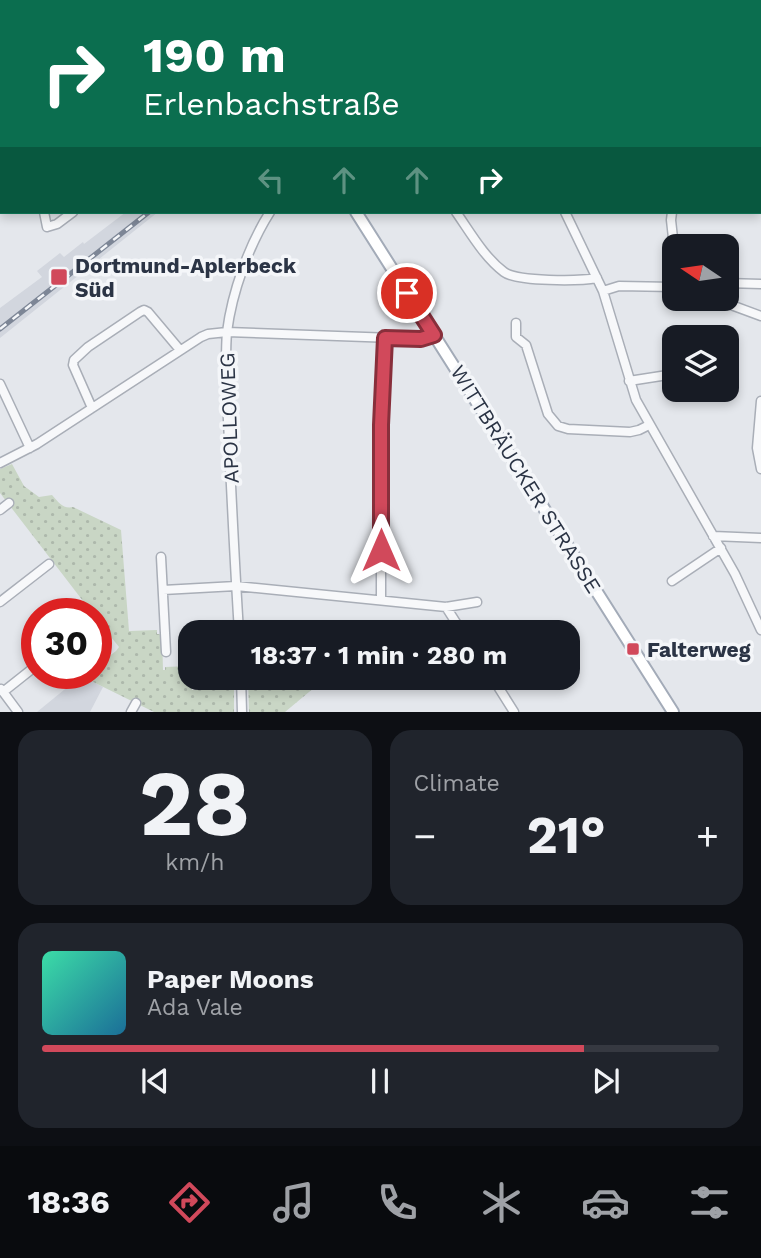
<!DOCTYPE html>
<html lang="en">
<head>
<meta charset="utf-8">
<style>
  body { margin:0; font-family:"Work Sans",sans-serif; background:#20242c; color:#f1f3f6; height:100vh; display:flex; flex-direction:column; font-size:26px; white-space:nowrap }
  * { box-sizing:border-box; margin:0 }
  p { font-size:23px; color:#9ea1a6 }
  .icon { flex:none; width:38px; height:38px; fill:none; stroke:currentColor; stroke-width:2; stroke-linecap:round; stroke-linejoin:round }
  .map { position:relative; height:712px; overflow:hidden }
  .drawer { display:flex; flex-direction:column; gap:18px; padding:18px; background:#0d0f14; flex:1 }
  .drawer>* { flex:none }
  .banner { position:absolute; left:0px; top:0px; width:761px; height:214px; box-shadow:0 4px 10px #0003; background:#0b6e4f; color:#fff; overflow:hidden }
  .needle { width:46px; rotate:283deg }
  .controls { position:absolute; left:662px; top:234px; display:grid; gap:14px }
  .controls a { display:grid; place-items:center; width:77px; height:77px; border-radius:14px; background:#171b24; box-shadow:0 4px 10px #0003; font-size:35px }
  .speed { position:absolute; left:21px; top:598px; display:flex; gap:14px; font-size:35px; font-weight:700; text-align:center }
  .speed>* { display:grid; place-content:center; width:91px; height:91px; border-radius:50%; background:#171b24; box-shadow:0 4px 10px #0003; line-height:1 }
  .speed .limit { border:10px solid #d22; background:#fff; color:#111 }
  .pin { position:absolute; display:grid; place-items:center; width:60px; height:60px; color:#fff; margin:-30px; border:4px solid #fff; border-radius:50%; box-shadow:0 2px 7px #0007 }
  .me { position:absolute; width:77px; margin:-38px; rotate:0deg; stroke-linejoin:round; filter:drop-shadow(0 0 5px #0008) }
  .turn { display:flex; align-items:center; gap:24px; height:147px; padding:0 28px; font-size:32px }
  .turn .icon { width:91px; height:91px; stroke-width:2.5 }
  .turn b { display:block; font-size:49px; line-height:60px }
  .lanes { display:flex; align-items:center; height:66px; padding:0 28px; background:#0003; justify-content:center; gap:35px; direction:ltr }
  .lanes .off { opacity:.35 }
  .big { font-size:52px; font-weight:700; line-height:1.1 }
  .drawer .widget { flex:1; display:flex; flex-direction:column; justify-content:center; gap:10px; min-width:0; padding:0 24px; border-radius:21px; background:#20242c }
  .drawer .dial { align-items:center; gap:0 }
  .dial b { font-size:91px; line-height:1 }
  .song { display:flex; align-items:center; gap:21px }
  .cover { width:84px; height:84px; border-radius:10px; background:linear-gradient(135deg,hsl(160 70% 55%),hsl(200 70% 35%)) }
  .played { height:7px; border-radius:4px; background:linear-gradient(90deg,#d1495b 80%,#363941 80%) }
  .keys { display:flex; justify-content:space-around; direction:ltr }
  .heat { display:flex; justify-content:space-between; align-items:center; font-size:38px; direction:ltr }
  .drawer .tiles { flex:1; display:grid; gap:18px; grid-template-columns:1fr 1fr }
  .widget:last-child { grid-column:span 2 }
  .trip { position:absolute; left:178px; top:620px; width:402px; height:70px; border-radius:21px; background:#171b24; box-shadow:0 4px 10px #0003; font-weight:700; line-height:70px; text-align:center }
  .tab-bar { display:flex; height:112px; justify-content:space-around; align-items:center; background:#090b0e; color:#9ea1a6 }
  .tab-bar .icon { width:49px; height:49px }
  .tab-bar .on { color:#d1495b }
  .tab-bar b { font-size:32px; color:#f1f3f6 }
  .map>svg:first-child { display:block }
</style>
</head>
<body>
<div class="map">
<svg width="761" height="712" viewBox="0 0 761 712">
  <defs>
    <pattern id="grass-dots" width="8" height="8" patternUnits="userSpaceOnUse" patternTransform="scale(1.75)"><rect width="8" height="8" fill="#c9d6c5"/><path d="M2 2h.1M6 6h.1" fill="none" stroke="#adb8ab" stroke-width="1.8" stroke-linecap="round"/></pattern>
  </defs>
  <rect width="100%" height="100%" fill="#e4e7ec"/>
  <path fill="#d2d6de" d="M126,212H158L0,338V308L42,277L37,271L60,253L64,257L83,242L84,244Z
    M81,676L103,687L90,712H37Z"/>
  <path fill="url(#grass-dots)" d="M12,464L24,486L39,497L52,495C59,503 63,509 73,507L121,530L129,631L157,630V634H162L163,670H165V667L191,666V677H193V679H191L192,690L234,687V712H154L81,676L85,674H96V666L116,651L119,647L96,618V614H93L0,493V469Z
    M248,677H327L285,712H249Z"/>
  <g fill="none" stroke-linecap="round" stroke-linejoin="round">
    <g stroke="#a9aeb7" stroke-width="11">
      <path id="minor" d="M15,0V2
        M294,0V2
        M544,0V2
        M357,2L360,0
        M760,115H761
        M44,212L47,227L57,224L73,212
        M456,212C470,232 484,257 504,272C517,282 580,281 597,278
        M565,212L603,291L636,400L735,574L761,630
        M672,212L671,220L674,247
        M726,283L761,284
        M603,291L619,286L674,287
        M715,299L761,316
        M516,323V337L526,345L548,414L558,426L568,429L630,432L639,430L649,425
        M629,381L674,374
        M0,384L30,448
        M761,401L757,448L761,469
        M92,408L73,365L74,360L88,347L140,312L144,310L148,312L180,350
        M0,463L37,444L201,337L208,334L227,332L421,339L434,335
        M0,510L9,503
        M713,536L761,538
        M161,557L166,652
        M672,581L721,548
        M163,590L236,586L446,607L477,602
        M381,600V425L385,339
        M0,602L49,564
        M446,607L462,632
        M239,632C235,569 232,507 229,444C228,408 224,369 227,332C232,292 249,245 270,212
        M241,677L242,712
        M492,677L514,712
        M1,689L18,712
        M3,692L37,665
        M131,712L136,703"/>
    </g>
    <g stroke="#a3abb8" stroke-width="14">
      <path id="major" d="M71,0L74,2
        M356,212L673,712"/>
    </g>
    <use href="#minor" stroke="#f7f8fa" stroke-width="8"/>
    <use href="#major" stroke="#fff" stroke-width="10"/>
    <g stroke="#7d8696" stroke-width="5">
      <path id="rail" d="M405,2L407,0
        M0,329L149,212"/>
    </g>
    <use href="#rail" stroke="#f4f6f9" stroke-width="2.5" stroke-dasharray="8" stroke-linecap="butt"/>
  </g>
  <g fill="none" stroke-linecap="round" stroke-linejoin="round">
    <g stroke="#882f3b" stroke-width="18">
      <path id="route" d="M381,550V425L385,338L421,339L434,335L407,293"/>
    </g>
    <use href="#route" stroke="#d1495b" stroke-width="12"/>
  </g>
  <g fill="#d1495b" stroke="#f4f6f9" stroke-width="2.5">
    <rect x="50" y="268" width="18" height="18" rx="3.5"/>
    <rect x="626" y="642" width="14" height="14" rx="3.5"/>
  </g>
  <g text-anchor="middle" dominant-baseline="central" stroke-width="7" stroke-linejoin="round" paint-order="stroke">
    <g font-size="21" font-weight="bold" fill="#2b3445" stroke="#f4f6f9" text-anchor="start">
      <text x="75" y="265">Dortmund-Aplerbeck<tspan x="75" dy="24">Süd</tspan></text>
      <text x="647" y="649">Falterweg</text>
    </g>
    <g font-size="21" fill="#2b3445" stroke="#f4f6f9">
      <text transform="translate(229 418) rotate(-92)">APOLLOWEG</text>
      <text transform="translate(526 479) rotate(58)">WITTBRÄUCKER STRASSE</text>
    </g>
  </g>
</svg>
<div class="controls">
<a><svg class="needle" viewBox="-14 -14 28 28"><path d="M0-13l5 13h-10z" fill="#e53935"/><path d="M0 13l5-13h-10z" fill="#9ea1a6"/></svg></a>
<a><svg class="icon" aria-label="layers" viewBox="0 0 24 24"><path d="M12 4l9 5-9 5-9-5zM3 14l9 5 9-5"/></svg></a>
</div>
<div class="speed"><div class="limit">30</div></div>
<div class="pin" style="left:407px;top:293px;background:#d93025"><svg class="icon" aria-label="arrive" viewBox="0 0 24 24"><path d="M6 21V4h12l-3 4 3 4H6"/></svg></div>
<svg class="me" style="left:381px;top:550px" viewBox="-20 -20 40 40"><path d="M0-17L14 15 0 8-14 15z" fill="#d1495b" stroke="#fff" stroke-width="4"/></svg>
<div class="trip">18:37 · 1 min · 280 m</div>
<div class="banner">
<div class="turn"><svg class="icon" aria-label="right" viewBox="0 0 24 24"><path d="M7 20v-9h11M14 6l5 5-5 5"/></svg><div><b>190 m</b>Erlenbachstraße</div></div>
<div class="lanes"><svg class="icon off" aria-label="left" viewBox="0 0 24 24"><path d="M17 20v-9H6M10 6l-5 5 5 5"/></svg><svg class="icon off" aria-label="ahead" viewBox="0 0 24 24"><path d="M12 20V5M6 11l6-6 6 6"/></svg><svg class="icon off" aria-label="ahead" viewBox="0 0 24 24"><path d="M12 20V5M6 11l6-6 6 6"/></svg><svg class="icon" aria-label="right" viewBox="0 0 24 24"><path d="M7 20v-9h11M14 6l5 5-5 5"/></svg></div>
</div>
</div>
<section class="drawer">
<div class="tiles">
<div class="widget dial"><b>28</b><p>km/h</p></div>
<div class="widget"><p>Climate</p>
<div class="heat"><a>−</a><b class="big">21°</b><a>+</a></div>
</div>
<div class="widget">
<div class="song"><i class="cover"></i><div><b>Paper Moons</b><p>Ada Vale</p></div></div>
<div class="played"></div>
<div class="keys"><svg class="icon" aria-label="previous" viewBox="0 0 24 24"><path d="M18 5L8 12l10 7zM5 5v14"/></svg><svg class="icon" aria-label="pause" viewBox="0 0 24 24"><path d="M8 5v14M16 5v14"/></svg><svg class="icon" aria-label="next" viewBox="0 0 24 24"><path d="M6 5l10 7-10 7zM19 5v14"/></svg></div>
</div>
</div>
</section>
<nav class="tab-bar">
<b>18:36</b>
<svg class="icon on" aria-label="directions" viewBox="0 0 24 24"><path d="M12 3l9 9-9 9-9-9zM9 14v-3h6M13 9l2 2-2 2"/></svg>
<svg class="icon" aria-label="music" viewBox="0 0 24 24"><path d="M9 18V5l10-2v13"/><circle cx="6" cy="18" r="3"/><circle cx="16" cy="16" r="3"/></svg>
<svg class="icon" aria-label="phone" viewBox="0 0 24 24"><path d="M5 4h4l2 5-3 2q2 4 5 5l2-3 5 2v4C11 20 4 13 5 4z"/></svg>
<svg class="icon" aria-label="climate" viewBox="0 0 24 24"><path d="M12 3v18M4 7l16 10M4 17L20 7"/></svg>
<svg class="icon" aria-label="car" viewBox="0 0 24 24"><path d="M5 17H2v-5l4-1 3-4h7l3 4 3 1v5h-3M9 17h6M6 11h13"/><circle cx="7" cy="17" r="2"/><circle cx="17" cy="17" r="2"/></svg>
<svg class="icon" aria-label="filters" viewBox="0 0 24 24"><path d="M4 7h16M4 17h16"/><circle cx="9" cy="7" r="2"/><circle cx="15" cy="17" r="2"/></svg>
</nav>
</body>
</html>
